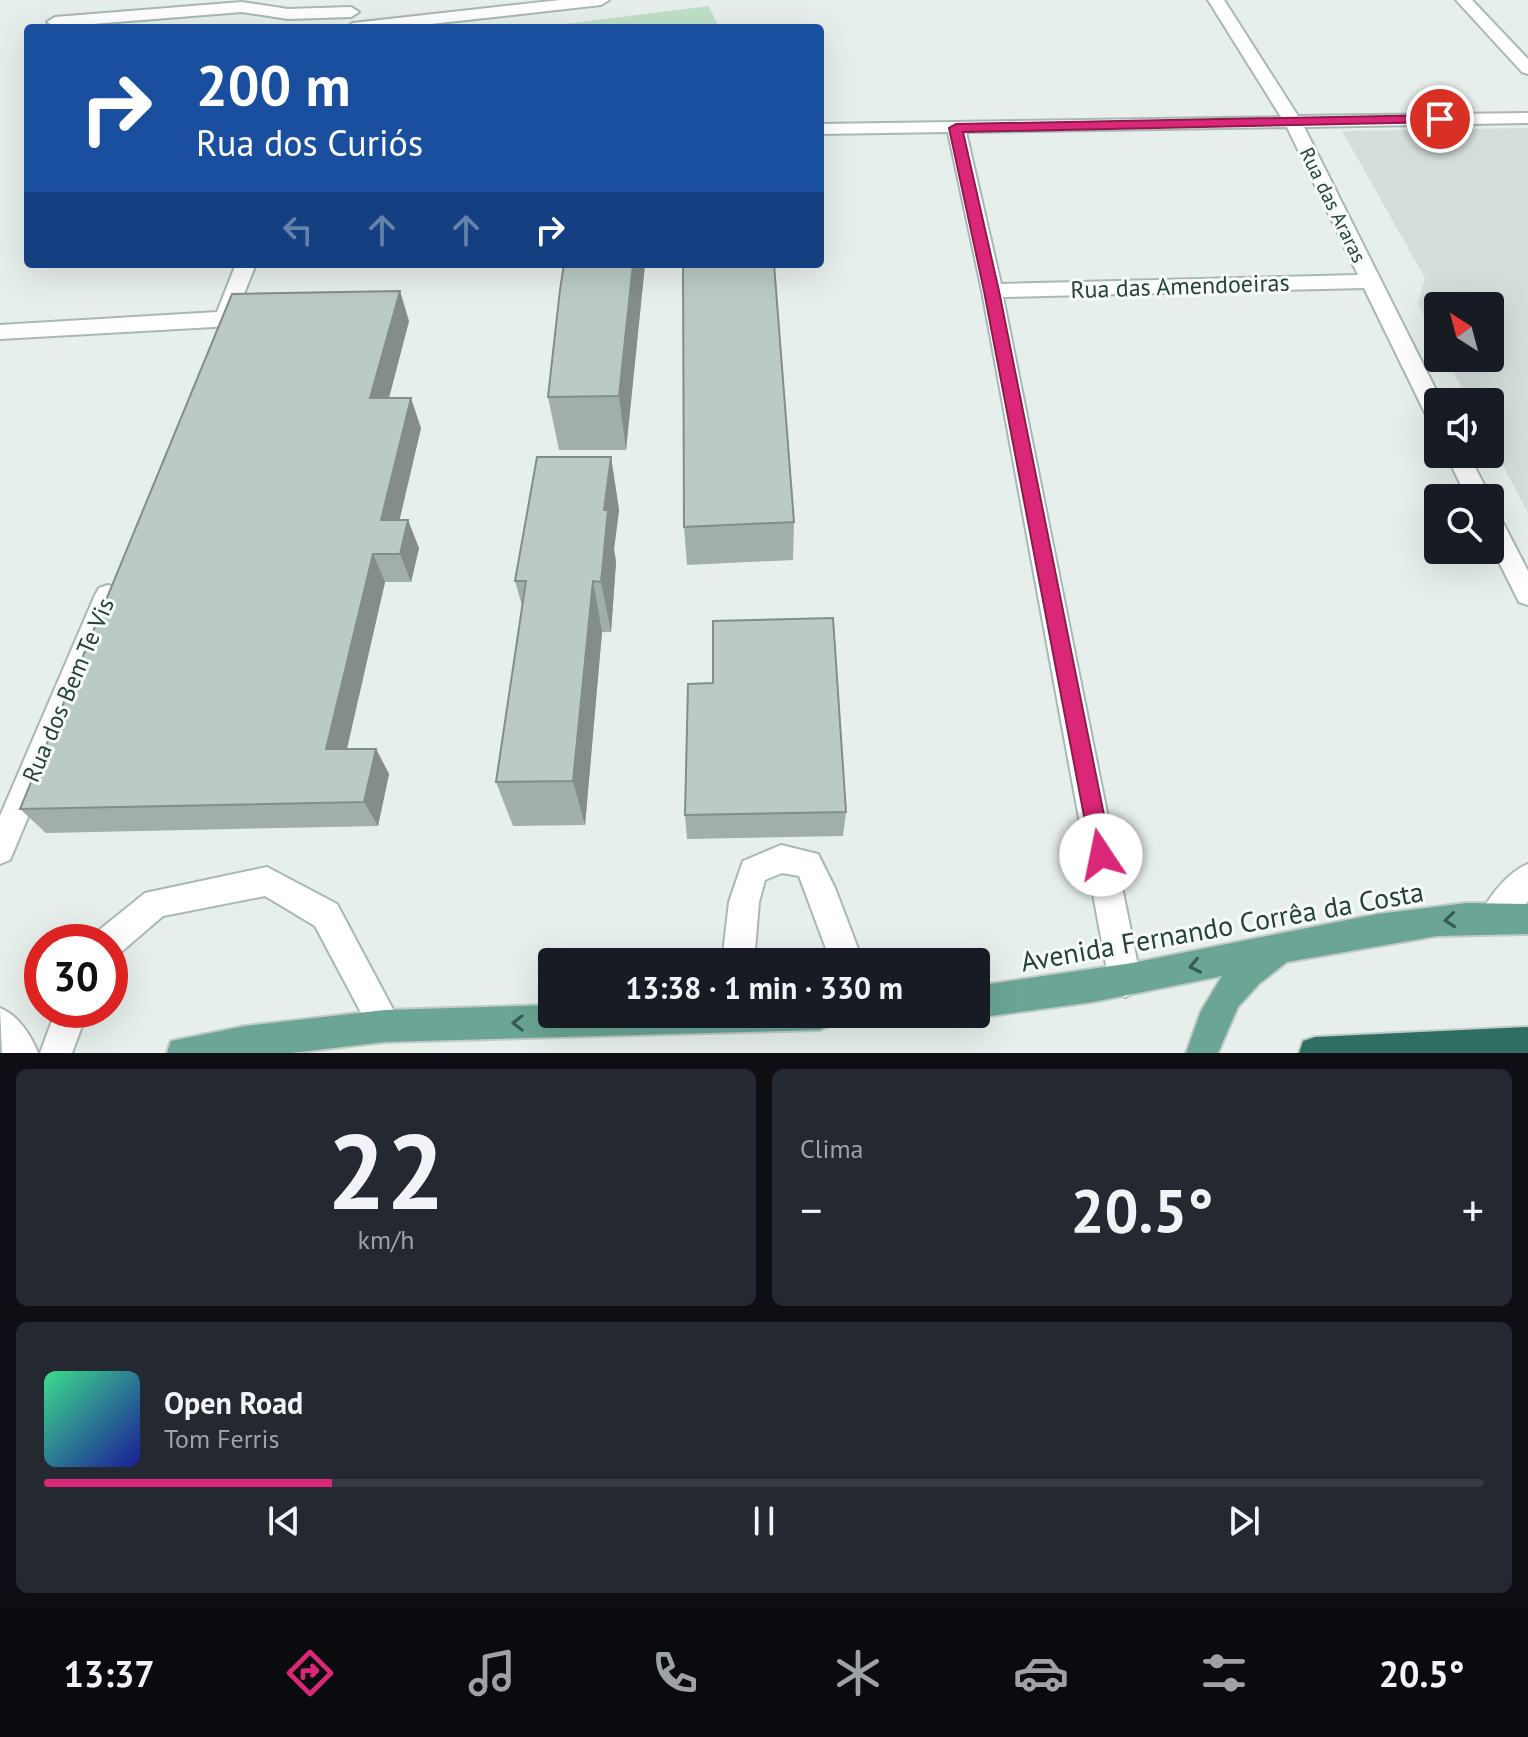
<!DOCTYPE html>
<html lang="pt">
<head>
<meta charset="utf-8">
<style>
  body { margin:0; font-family:"PT Sans",sans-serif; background:#242831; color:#f1f3f6; height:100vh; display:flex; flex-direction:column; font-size:30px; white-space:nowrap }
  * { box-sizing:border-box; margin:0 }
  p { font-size:26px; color:#9ea1a6 }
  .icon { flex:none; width:44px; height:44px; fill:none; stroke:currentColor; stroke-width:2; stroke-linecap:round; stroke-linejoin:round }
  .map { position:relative; height:1053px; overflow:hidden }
  .side { display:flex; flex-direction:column; gap:16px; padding:16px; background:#0d0f14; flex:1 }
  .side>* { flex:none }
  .guide { position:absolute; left:24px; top:24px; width:800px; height:244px; border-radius:8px; box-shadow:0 8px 32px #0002; background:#1a4fa0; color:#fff; overflow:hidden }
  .needle { width:52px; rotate:324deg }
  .tools { position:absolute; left:1424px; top:292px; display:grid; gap:16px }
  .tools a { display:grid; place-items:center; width:80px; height:80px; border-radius:8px; background:#171b24; box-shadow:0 8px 32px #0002; font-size:40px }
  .speed { position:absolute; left:24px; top:924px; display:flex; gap:16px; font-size:40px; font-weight:700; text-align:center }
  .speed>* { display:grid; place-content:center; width:104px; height:104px; border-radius:50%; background:#171b24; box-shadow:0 8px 32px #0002; line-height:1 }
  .speed .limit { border:12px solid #d22; background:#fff; color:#111 }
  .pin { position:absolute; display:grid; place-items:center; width:68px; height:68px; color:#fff; margin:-34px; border:4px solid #fff; border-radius:50%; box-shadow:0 2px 8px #0007 }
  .me { position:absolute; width:88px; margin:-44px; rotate:349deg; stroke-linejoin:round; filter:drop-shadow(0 0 6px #0008) }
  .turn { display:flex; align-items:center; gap:28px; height:168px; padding:0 40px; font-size:36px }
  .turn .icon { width:104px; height:104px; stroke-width:2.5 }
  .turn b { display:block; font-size:56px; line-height:68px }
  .lanes { display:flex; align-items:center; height:76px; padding:0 40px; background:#0003; justify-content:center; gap:40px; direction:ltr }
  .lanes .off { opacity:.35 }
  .big { font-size:60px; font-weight:800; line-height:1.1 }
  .side .card { flex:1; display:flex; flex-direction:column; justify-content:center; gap:12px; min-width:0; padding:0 28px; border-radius:12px; background:#242831 }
  .side .dial { align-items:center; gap:0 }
  .dial b { font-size:104px; line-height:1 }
  .song { display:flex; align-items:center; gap:24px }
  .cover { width:96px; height:96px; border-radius:12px; background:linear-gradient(135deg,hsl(150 70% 55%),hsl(240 70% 35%)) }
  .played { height:8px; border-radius:4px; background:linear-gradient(90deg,#db2777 20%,#363941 20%) }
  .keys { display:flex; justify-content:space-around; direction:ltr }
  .heat { display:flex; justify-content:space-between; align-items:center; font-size:44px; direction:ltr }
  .side .tiles { flex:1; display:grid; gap:16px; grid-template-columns:1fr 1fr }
  .card:last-child { grid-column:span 2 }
  .trip { position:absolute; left:538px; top:948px; width:452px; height:80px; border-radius:8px; background:#171b24; box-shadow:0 8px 32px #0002; font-weight:800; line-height:80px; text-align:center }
  .tab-bar { display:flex; height:128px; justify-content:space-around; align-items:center; background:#090b0e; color:#9ea1a6 }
  .tab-bar .icon { width:56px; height:56px }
  .tab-bar .current { color:#db2777 }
  .tab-bar b { font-size:36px; color:#f1f3f6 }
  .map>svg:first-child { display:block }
</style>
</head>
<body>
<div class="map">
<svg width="1528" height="1053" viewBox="0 0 1528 1053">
  <rect width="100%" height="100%" fill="#e6efeb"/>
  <path fill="#d4dfda" d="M1528,128V513L1490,441V402H1469L1446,358H1490V306H1438V343L1418,304L1425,278L1342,131Z"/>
  <path fill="#bfe0c8" d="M709,6L719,28H535Z"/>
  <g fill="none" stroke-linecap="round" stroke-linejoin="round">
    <g stroke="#a8b8b2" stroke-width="4">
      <path id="minor" d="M560,0H609L601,5L395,28H345L353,23Z
        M1208,0H1224L1298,116L1528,113V123L1304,127L1442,402H1438V425L1430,423L1427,417L1364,288L1003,297L1141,981L1136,992L1125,997L1114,992L1109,981L982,291L948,132L820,134V124L1281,117ZM1287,127L1358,275L1001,284L966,132Z
        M1456,0H1472L1528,59V74L1522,72Z
        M242,2L288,9L351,7L359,12L351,17L288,19L242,12L55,27L47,22L55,17Z
        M236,264H256L231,326L0,339V325L217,312Z
        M1446,454H1468L1491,498L1490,499L1467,498Z
        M1490,511L1498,513L1528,571V605L1519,602L1490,544Z
        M108,585L117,588L121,595L10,860L0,864V816L95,595L99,588Z
        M781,845L818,854L835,888L863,962H831L799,876L782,873L765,880L759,902L754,962H722L729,902L743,861Z
        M1528,864V901L1506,927L1495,931L1484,927L1480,916C1488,897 1509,871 1528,864Z
        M267,867L337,904L396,1015L401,1026L396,1037L385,1042L374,1037L315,926L265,896L163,916L120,953L110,957V942H94L98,931L145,893Z
        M0,1008C18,1015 31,1035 38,1053H2Z
        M56,1010H88L72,1053H40Z"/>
    </g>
    <g stroke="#c2cac8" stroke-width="4">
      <path id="major" d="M1467,903L1528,904V934L1437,936L1287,962L1259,984L1238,1007L1218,1053H1186L1201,1011L1222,976L1093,1002L976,1018L967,1014H976V986L1132,963L1377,914Z
        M552,1005V1014H836L831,1025L820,1030L385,1042L291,1053H167L171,1041L245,1026L385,1010Z"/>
    </g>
    <g stroke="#c2cac8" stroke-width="4">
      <path id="highway" d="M1528,1027V1053H1299L1303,1041L1315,1037Z"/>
    </g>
    <use href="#minor" fill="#fff" fill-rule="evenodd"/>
    <use href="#major" fill="#6aa596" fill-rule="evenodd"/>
    <use href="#highway" fill="#2f6f62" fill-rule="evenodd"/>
  </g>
  <path fill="#a1aea9" d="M564,264H645L626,450H559L548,397Z
    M409,321L389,398L421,428L399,520L419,548L411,582H385L347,749H376L389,774L378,826L46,833L20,809Z
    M611,457L619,510L614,549L616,562L611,632H602L585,825L513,826L496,782L522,606L515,581Z
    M794,522L793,560L687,565L684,527Z
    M846,812L843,836L687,839L685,815Z"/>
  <path fill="#838d89" d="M633,264H645L626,450L619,396Z
    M400,291L409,321L381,428L370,398Z
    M411,398L421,428L393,548L381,520Z
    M611,457L619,510L614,549L616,562L611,632L601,582L604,510Z
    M408,520L419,548L411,582L400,554Z
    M373,554L385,582L341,774L326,749Z
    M593,581L602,632L585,825L573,781Z
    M376,749L389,774L378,826L364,802Z"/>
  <path fill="#bbcac4" stroke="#838d89" stroke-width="2" d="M564,264H633L619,396L548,397L560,290Z
    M683,264H774L794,522L684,527Z
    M400,291L370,398H411L381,520H408L400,554H373L326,749H376L364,802L20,809L232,294Z
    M537,457H611L604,510H608L601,582L593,581L573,781L496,782L526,581H515Z
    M833,618L846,812L685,815L688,684L713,683V621Z"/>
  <defs><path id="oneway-chevron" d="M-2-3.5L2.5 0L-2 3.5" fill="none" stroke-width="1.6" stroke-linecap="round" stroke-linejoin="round" transform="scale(2)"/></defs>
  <g stroke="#365b51">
    <use href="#oneway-chevron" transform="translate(1450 920) rotate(175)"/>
    <use href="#oneway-chevron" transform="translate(1195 966) rotate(168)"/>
    <use href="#oneway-chevron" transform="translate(518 1023) rotate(179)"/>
  </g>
  <path fill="#db2777" stroke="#8e194d" stroke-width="2" d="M1440,115L1446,119L1444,122L963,132L999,291L1112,855L1109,863L1101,866L1093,863L984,291L949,128L956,124Z"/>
  <g text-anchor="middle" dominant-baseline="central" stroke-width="6" stroke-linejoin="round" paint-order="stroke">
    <g font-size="20" fill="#24423a" stroke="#f7fbf9">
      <text transform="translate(1333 205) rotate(64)">Rua das Araras</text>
    </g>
    <g font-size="24" fill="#24423a" stroke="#f7fbf9">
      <text transform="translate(1180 286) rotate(-2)">Rua das Amendoeiras</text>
      <text transform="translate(68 690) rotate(-67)">Rua dos Bem Te Vis</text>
    </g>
    <g font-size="28" fill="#24423a" stroke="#f7fbf9">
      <text transform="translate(1222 926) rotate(-10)">Avenida Fernando Corrêa da Costa</text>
    </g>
  </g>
</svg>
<div class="tools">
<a><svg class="needle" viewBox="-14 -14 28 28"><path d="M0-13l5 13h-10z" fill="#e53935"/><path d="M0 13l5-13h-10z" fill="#9ea1a6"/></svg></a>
<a><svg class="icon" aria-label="sound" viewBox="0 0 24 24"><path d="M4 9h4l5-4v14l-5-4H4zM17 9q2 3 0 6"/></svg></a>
<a><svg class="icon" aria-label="search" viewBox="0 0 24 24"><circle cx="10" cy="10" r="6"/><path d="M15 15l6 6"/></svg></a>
</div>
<div class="speed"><div class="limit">30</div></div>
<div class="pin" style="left:1440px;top:119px;background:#d93025"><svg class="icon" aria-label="arrive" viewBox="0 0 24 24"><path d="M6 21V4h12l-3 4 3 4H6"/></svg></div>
<svg class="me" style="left:1101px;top:855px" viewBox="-20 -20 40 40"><circle r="19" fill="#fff"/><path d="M0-13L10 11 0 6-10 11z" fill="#db2777"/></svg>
<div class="trip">13:38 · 1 min · 330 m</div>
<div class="guide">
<div class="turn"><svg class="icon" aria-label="right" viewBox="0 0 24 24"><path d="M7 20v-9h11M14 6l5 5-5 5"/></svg><div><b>200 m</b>Rua dos Curiós</div></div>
<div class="lanes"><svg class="icon off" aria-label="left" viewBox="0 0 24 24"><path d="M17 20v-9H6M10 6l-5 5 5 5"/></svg><svg class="icon off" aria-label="ahead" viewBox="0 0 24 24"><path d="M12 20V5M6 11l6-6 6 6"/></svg><svg class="icon off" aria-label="ahead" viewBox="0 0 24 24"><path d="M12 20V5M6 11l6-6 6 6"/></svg><svg class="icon" aria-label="right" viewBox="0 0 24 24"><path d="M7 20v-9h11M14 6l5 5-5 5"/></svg></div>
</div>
</div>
<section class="side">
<div class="tiles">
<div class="card dial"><b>22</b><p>km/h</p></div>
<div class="card"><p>Clima</p>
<div class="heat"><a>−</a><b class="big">20.5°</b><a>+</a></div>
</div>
<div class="card">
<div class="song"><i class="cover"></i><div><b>Open Road</b><p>Tom Ferris</p></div></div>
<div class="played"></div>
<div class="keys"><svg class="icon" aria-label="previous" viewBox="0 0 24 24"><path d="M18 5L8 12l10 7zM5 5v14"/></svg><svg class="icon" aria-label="pause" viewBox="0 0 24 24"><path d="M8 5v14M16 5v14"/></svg><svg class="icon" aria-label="next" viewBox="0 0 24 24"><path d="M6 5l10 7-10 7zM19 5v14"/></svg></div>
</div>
</div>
</section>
<nav class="tab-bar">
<b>13:37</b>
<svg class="icon current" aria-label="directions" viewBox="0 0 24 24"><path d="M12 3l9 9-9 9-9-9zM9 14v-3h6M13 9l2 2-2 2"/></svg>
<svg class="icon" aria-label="music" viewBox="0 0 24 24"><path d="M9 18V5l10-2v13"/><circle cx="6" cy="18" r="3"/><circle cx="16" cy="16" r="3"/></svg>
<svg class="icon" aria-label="phone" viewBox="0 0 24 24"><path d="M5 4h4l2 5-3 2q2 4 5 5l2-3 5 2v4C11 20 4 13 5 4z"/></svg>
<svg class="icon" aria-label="climate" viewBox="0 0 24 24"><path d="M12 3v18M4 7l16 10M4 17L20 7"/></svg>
<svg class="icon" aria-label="car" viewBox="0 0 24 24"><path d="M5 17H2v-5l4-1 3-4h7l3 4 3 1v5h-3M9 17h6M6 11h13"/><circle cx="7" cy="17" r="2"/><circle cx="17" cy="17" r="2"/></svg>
<svg class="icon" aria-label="filters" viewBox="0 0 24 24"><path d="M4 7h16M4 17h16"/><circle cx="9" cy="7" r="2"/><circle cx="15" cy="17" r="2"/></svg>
<b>20.5°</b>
</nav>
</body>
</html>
